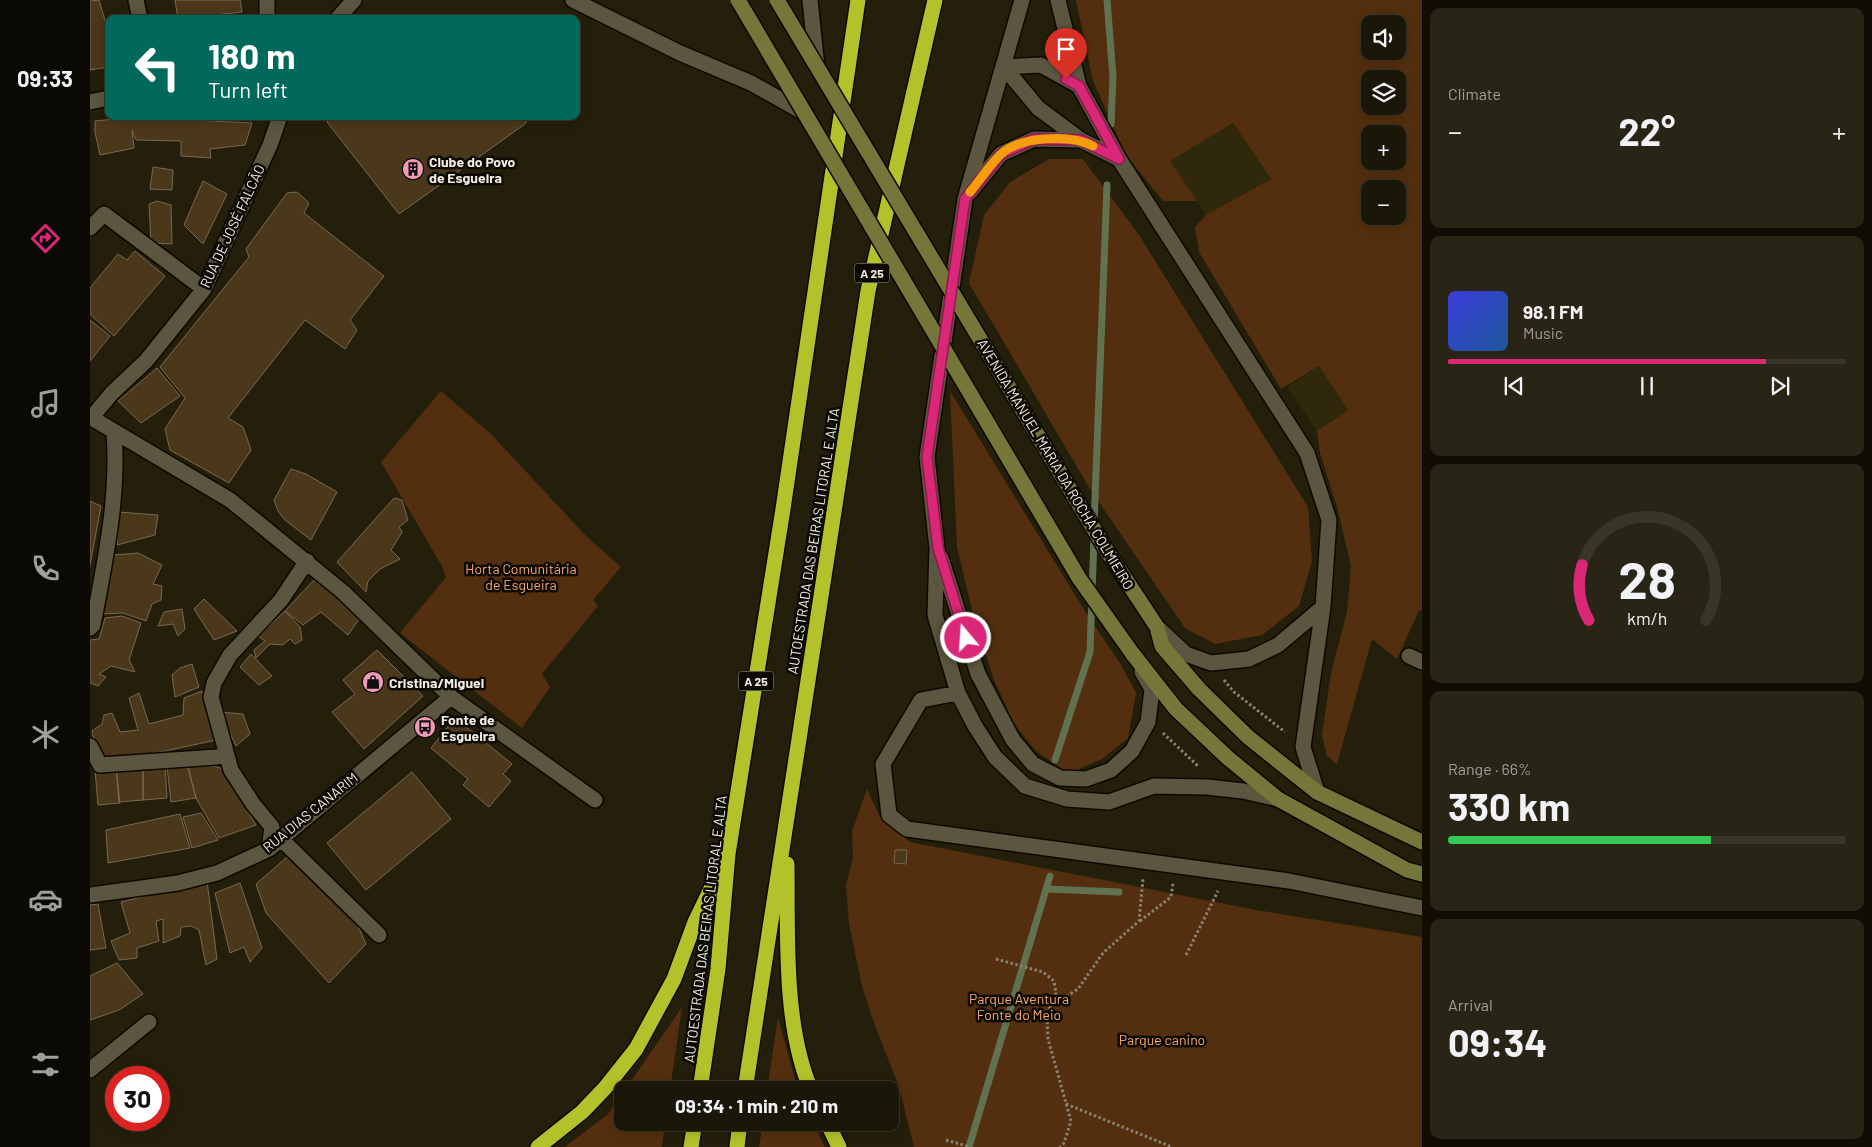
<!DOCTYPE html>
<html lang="en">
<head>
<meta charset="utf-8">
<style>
  body { margin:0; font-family:Barlow,sans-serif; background:#282416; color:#f1f3f6; height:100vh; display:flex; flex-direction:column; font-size:19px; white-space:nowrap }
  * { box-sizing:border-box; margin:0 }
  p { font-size:16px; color:#a09f9c }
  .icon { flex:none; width:28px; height:28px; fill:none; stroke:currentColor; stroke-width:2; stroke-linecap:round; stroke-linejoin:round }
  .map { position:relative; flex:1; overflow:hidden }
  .panel { display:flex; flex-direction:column; gap:8px; padding:8px; background:#0f0d04; width:450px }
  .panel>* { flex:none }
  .banner { position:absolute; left:15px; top:15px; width:475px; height:105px; border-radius:10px; box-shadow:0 2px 12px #0003,0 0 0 1px #393629; background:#00695c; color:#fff; overflow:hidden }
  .controls { position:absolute; left:1271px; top:15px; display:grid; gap:10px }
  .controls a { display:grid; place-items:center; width:45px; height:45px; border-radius:10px; background:#1b1708; box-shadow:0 2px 12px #0003,0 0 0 1px #393629; font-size:25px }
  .speed { position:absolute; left:15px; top:1066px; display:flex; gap:10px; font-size:25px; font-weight:700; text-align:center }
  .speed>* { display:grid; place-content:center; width:65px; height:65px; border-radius:50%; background:#1b1708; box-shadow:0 2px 12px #0003,0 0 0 1px #393629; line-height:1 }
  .speed .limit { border:8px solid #d22; background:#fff; color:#111 }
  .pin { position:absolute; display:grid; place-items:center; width:42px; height:42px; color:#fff; margin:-51px -21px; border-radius:50% 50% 50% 0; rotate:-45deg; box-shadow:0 0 5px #0007 }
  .pin .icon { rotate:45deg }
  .me { position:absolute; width:55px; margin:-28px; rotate:342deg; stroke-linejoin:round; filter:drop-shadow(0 0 4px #0008) }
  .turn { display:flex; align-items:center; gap:18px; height:105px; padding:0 20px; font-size:22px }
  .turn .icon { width:65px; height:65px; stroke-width:2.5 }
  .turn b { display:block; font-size:35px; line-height:42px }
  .big { font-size:38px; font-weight:700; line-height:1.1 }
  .panel .widget { flex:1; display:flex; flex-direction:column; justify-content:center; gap:8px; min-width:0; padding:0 18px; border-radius:10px; background:#282416 }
  .panel .dial { align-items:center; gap:0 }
  .dial svg { height:130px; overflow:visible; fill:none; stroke:#393629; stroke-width:7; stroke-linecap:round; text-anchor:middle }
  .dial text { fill:#f1f3f6; stroke:none }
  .song { display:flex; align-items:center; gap:15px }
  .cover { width:60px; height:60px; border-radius:8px; background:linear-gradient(135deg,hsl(240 70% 55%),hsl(210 70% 35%)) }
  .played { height:5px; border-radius:2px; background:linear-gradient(90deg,#db2777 80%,#393629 80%) }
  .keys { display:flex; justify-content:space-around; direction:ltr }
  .heat { display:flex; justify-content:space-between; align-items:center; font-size:28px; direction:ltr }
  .charge { height:8px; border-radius:4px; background:linear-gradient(90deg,#34c759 66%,#393629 0) }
  .trip { position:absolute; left:524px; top:1081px; width:285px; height:50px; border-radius:10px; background:#1b1708; box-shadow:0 2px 12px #0003,0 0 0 1px #393629; font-weight:700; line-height:50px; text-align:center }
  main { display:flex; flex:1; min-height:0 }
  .dock { display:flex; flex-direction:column; width:90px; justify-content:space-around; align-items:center; background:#0b0903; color:#a09f9c }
  .dock .icon { width:35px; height:35px }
  .dock .on { color:#db2777 }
  .dock b { font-size:22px; color:#f1f3f6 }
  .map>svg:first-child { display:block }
</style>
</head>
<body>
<main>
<nav class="dock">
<b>09:33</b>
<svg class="icon on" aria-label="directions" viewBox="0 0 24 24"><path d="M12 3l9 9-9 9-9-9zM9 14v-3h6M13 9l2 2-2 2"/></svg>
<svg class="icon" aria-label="music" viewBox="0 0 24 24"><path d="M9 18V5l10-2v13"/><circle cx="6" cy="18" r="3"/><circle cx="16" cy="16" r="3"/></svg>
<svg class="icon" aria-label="phone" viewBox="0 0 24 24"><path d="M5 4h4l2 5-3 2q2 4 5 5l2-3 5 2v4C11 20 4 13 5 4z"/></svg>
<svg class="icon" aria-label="climate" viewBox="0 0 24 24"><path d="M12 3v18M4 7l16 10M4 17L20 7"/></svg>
<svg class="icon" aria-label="car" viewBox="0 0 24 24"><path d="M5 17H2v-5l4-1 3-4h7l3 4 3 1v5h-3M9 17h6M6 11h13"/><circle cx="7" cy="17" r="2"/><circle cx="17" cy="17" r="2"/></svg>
<svg class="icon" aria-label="filters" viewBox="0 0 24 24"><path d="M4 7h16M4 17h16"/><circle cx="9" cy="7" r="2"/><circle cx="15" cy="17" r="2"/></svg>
</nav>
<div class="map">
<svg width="1332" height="1147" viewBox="0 0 1332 1147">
  <rect width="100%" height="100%" fill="#241f0a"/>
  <path fill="#2f280a" d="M1143,123L1181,179L1116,215L1080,161Z
    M1229,366L1258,410L1227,431L1197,387Z"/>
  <path fill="#542f0f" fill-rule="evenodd" d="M986,0H1332V611L1329,610L1307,659L1282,639L1247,764L1237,756L1232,735L1241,673L1257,612L1261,566L1247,507L1230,453L1227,431L1258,410L1229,366L1191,389L1109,252L1105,227L1116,215L1181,179L1143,123L1080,161L1107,201H1073L1036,155L1003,81ZM1280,24H1308V51H1280ZM1280,79H1308V106H1280ZM1280,134H1308V161H1280ZM1280,189H1308V216H1280Z
    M959,159H993L1049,235L1218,507L1222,561L1209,606L1172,635L1125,644L1095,628L1000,489L879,283L894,215L920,182Z
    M351,391L400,433L496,536L531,567L503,600L508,606L452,674L460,687L432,728L310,633L356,577L352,566L291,462Z
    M860,391L996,613L1030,663L1046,693L1038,738L1012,759L987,770H974L946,751L924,724L904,680L883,614L867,547Z
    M777,789L790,817L820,842L1166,910L1332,937V1147H824L809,1087L784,1023L772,986L759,924L756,885L763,858L762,831Z
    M592,1007L580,1090H535Z
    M688,1018L708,1090H677Z
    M532,1094V1122L575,1123L572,1147H475L518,1114Z
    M673,1122L723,1123L735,1147H669Z"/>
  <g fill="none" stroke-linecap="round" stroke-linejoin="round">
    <path stroke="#60724f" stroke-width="7" d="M1017,0L1023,77L1021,124
      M1004,525L1017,185
      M965,760L1000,652L1004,536
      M958,889L1029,892
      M879,1147L960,876"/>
  </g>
  <path fill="#4b381b" stroke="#786954" d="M9,0L19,34V67L0,70V1Z
    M85,0H150L152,12L88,19Z
    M244,116H440L435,124L309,214L237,122Z
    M45,117L162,123L155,145L120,149L121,158L91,156V141L46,140L42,130L44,148L10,155L5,132V121Z
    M63,167L83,170L82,190L60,189Z
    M113,181L137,194L113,244L94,225Z
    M207,192L219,203L214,213L294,276L260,320L267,330L255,349L215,320L138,418L153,427L161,450L139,483L80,450L75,429L95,398L70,367L159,257L156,249L197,193Z
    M67,201L81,205L82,244L61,243L59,204Z
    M45,251L75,276L24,336L0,314V288L28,254L37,260Z
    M0,320L20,336L0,361Z
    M67,368L90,396L51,423L28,401Z
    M201,469L216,474L247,492L221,540L195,520L188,511L184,500Z
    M304,498L312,500L318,520L309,527L312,532L301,550L310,559L290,569L278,581L276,592L247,562Z
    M0,501L11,506L0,565Z
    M29,512L68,515L65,535L27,545Z
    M48,553L72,565L63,584L72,586L71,600L62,604L56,621L33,613L12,614L24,555Z
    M231,578L269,619L258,635L231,612L213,625L195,611L224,580Z
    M114,599L147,631L124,640L104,609Z
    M92,609L95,629L88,636L83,624L68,626L74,612Z
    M195,611L210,627L212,640L205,644L200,639L193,645L180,644L166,658L164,650L175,641L168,636Z
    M32,616L51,623L39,660L45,672L21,666L9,674L16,677L8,686L0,683V640L9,639L15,618Z
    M287,650L333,696L274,749L242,712L265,694L253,680Z
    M161,654L182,676L169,685L150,667Z
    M102,664L109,687L85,697L82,675L90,668Z
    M112,691L131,739L10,765L2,731L12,724L14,715L22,713L30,732L48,730L39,698L49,693L59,724L93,715L94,698Z
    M130,712L153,714L160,734L146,746Z
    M365,718L422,764L413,774L421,781L399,807L373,785L378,779L341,748Z
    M97,765L106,798L81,802L77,767Z
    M53,766V800L29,802L26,768Z
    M53,766H75L77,798L53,800Z
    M98,766H124L133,769L166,825L129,838L106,798Z
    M26,768L30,803L8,805L5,770Z
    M322,772L361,819L276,890L237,843Z
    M111,813L128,840L102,848L93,817Z
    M90,814L100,848L18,863L16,830Z
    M805,850H817L816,864L804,863Z
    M204,851L268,926L276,944L239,983L176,913L166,884Z
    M117,881L127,959L116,965L109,930L101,926L91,927L90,936L73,943V919L66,921L69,941L47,948V958L29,960L21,941L40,933L31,902Z
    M150,883L172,948L160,962L154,947L140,953L125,893Z
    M8,904L16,948L0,950V905Z
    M27,963L53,994L29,1010L0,1020V976Z"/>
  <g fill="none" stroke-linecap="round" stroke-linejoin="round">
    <g stroke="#0e0900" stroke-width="18">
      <path id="street" d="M46,0L50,19
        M483,0L590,53L661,83L716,114
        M720,0L727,67
        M932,0L875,199L837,457L847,548L845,615L868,693L885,726L905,757L935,786L977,799L1019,802L1064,786L1117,787L1153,791L1188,799
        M968,0L989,86
        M177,19V0
        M247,19L264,0
        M914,67L951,65L989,86L1029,159L1217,453L1239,520L1233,607
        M914,67L948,108L991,140L1029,159
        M0,102L19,98
        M880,192L911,154L944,139L991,140
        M0,228L14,214L114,289
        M0,417L140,500L253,592L361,697L505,800
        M2,417L22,393L56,361L114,289L180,145L190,116
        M851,558L888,674L923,740L943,764L970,778L996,779L1021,770L1042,751L1058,722L1062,689L1052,672
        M1067,627L1096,654L1121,663L1159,659L1188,645L1233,607L1213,747L1227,792
        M0,628L3,625C15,561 29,497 24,433
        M1319,656L1332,662
        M868,693L831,700L793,764L799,815L817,829L1199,881L1332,908
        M0,746L10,765L127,757L136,754
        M190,838L289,935
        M179,849L182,827L163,804L141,770L121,697L124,683L140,655L191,600L217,561
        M0,895L88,883L127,873L179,849L361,697
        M0,1070L59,1022"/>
    </g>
    <g stroke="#0e0900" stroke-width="18">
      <path id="secondary" d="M1067,627L1072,646L1109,689L1158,737L1227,792L1332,842
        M1042,653L1086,709L1138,758L1188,799L1317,870L1332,874"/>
    </g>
    <g stroke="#0e0900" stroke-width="18">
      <path id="highway" d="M697,864C698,935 693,1024 721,1090
        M610,1090L628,969L638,854L693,509L768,0
        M655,1090L778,291L845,0
        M737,1122L749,1147
        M448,1147L492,1112L515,1088L546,1049L584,979L605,922L634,862
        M601,1147L605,1122
        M647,1147L650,1122"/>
    </g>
    <path stroke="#888372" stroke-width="3" stroke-dasharray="2.5 2.5" stroke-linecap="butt" d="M1134,680L1144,692L1195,732
      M1073,733L1109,767
      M1050,921L1081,897L1083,883
      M1096,955L1128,891
      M906,959L953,972L964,981L966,993L960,1007L988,989L1013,953L1049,921L1053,879
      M960,1007L957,1020L958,1039L981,1121L974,1143L970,1147
      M976,1104L1082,1147
      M856,1140L880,1147"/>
    <use href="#street" stroke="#5b563f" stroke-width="15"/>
    <use href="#secondary" stroke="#757639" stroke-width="15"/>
    <use href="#highway" stroke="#b3c22a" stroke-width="15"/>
    <g stroke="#0e0900" stroke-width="18" stroke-linecap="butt">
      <path id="secondary-bridge" d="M648,0L989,578L1042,653
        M687,0L1017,551L1067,627"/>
    </g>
    <use href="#secondary-bridge" stroke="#757639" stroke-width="15"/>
  </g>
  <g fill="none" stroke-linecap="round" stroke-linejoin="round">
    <g stroke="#8e194d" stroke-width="12">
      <path id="route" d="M876,638L848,548L837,457L875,199L911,154L944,139L991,140L1029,159L989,86L976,79"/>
    </g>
    <use href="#route" stroke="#db2777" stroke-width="9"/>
    <path stroke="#f59e0b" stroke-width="9" d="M880,192C890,180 899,166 910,155C930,136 980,134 1003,146"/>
  </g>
  <defs>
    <g id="building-disc" transform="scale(1.125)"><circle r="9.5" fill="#f09ab6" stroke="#0b0903"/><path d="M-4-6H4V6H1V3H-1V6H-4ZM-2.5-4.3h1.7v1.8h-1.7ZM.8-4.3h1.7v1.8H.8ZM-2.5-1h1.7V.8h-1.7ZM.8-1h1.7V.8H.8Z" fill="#111"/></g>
    <g id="shop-disc" transform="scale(1.125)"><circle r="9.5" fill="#f09ab6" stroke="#0b0903"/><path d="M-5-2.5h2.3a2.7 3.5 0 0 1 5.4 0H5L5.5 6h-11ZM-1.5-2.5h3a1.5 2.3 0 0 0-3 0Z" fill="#111"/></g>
    <g id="bus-disc" transform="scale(1.125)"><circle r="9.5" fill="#f09ab6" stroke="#0b0903"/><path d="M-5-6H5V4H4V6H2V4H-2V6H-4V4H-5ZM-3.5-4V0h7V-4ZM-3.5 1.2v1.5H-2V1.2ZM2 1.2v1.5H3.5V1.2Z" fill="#111"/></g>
  </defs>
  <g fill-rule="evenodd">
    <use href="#building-disc" x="323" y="169"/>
    <use href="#shop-disc" x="283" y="682"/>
    <use href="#bus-disc" x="335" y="727"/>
  </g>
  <g text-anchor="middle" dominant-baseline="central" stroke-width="5" stroke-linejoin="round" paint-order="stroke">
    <g fill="#0b0903" stroke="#ada99e" stroke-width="1">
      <rect x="764.5" y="263.5" width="35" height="19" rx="4"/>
      <rect x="648.5" y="671.5" width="35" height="19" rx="4"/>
    </g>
    <g font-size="12" font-weight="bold" fill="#f2eee1">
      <text x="782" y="273">A 25</text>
      <text x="666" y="681">A 25</text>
    </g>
    <g font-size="14" font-weight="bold" fill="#f2eee1" stroke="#0b0903" text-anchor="start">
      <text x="339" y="161">Clube do Povo<tspan x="339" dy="16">de Esgueira</tspan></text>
      <text x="299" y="682">Cristina/Miguel</text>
      <text x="351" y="719">Fonte de<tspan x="351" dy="16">Esgueira</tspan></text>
    </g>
    <g font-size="14" fill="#f2eee1" stroke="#0b0903">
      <text transform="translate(142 226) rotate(-65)">RUA DE JOSÉ FALCÃO</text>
      <text transform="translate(966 464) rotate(59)">AVENIDA MANUEL MARIA DA ROCHA COLMIEIRO</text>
      <text transform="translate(723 541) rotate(-81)">AUTOESTRADA DAS BEIRAS LITORAL E ALTA</text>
      <text transform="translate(220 812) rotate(-39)">RUA DIAS CANARIM</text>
      <text transform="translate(615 929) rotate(-83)">AUTOESTRADA DAS BEIRAS LITORAL E ALTA</text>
    </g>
    <g font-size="14" fill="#fba868" stroke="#0b0903">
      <text x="431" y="568">Horta Comunitária<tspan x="431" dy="16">de Esgueira</tspan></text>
      <text x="929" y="998">Parque Aventura<tspan x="929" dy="16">Fonte do Meio</tspan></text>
      <text x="1072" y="1039">Parque canino</text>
    </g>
  </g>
</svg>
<div class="controls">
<a><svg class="icon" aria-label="sound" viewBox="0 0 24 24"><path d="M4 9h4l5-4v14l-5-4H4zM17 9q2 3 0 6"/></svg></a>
<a><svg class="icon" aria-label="layers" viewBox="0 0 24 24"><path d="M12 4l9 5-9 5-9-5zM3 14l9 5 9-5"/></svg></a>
<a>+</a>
<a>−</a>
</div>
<div class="speed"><div class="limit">30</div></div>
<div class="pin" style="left:976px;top:79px;background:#d93025"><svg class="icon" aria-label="arrive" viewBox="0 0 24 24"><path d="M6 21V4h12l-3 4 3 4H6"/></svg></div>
<svg class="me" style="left:876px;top:638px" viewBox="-20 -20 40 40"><circle r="17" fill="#db2777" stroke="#fff" stroke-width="3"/><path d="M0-11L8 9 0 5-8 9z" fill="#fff"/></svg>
<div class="trip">09:34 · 1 min · 210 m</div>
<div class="banner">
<div class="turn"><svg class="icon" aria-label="left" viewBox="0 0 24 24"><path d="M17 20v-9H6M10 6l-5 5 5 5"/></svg><div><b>180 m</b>Turn left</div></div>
</div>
</div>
<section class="panel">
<div class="widget"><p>Climate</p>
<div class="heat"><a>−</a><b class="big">22°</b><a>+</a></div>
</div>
<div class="widget">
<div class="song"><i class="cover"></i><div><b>98.1 FM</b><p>Music</p></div></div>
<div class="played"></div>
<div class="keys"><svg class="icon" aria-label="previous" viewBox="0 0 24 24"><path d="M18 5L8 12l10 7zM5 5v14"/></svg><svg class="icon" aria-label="pause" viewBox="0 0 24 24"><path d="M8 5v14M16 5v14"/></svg><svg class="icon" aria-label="next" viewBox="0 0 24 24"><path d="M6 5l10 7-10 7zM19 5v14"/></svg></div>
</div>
<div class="widget dial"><svg viewBox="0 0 100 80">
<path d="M14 69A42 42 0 1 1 86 69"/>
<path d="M14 69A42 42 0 0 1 10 35" stroke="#db2777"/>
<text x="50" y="56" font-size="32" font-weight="700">28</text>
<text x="50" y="72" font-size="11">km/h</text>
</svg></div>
<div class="widget"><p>Range · 66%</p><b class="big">330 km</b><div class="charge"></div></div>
<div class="widget"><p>Arrival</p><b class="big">09:34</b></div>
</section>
</main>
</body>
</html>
